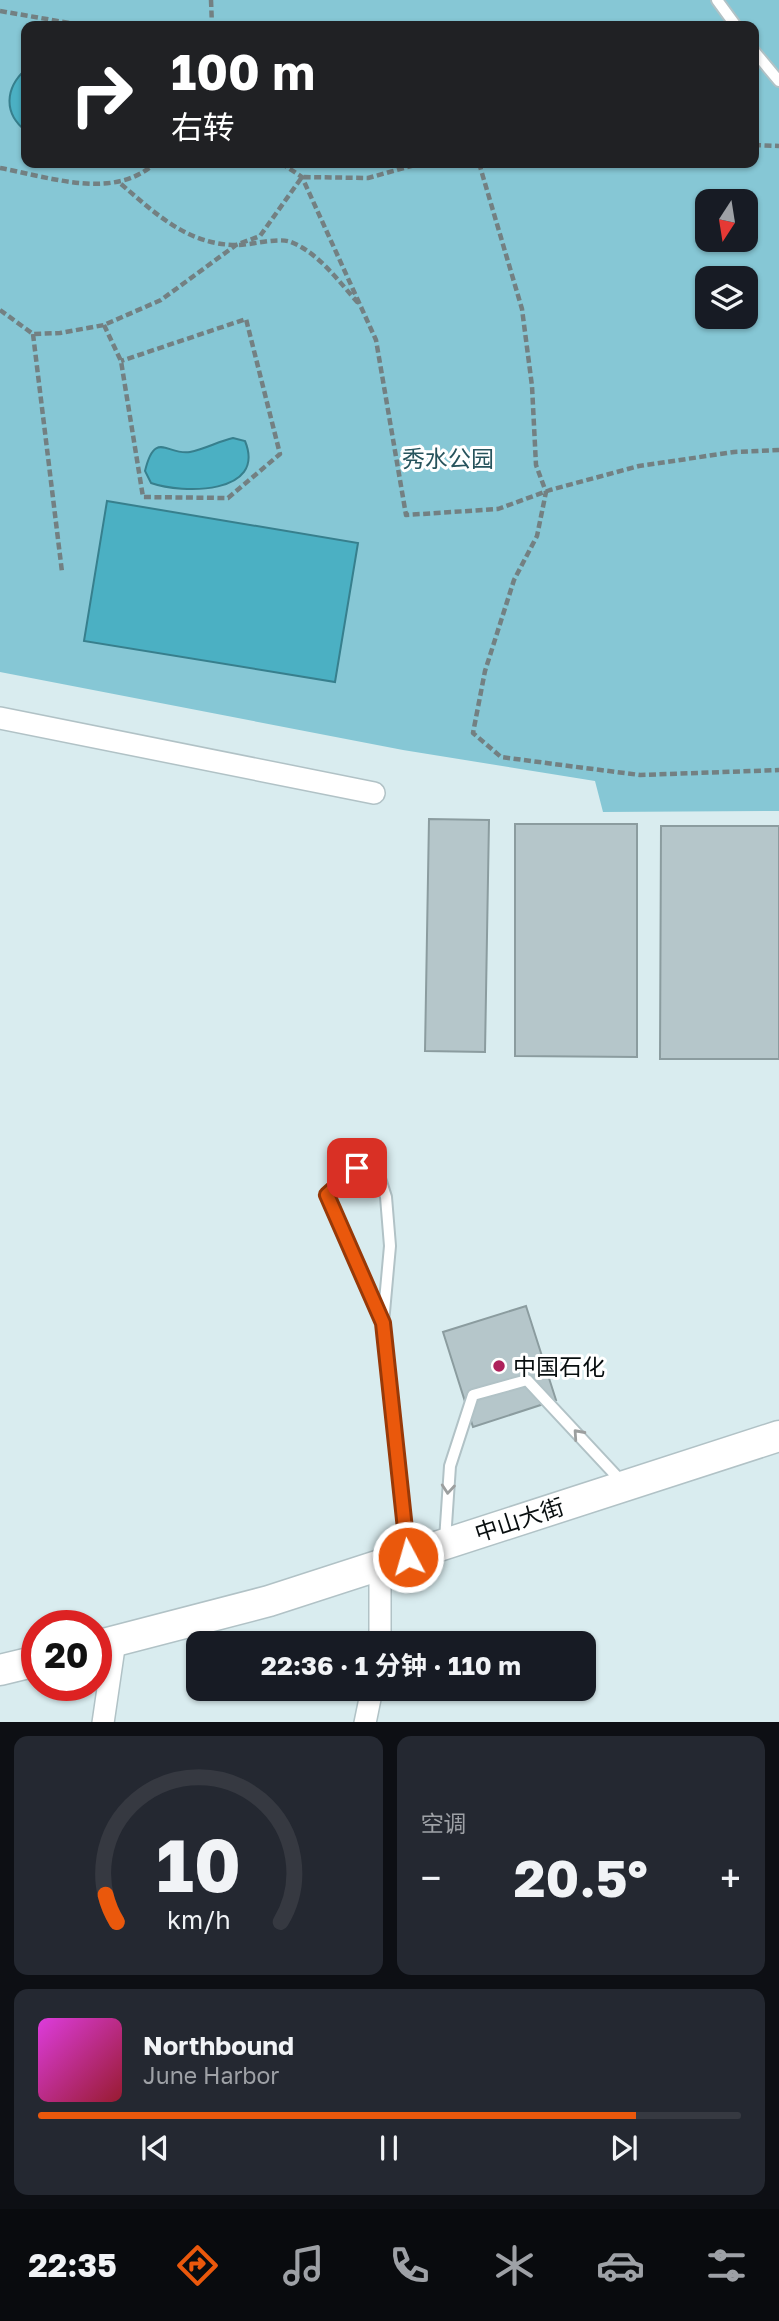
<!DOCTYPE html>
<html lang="zh">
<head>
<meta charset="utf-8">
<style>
  body { margin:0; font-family:"Golos Text","Noto Sans SC",sans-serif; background:#242831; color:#f1f3f6; height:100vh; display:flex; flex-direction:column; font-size:26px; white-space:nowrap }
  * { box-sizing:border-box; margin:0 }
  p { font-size:23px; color:#9ea1a6 }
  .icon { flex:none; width:38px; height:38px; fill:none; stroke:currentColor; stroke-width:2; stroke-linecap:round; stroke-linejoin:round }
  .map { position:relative; height:1722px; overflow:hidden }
  .side { display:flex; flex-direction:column; gap:14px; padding:14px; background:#0d0f14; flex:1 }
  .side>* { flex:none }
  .banner { position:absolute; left:21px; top:21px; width:738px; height:147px; border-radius:14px; box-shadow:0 2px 5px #0004; background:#202124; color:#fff; overflow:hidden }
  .needle { width:46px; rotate:192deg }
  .tools { position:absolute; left:695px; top:189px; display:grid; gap:14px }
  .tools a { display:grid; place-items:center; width:63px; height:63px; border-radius:14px; background:#171b24; box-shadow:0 2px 5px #0004; font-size:35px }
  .speed { position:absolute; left:21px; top:1610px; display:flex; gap:14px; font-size:35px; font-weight:700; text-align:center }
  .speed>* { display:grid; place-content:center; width:91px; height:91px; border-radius:50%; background:#171b24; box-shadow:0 2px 5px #0004; line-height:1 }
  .speed .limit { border:10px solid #d22; background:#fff; color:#111 }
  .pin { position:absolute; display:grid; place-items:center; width:60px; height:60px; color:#fff; margin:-30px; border-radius:14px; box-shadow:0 4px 10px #0006 }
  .me { position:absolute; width:77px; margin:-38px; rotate:354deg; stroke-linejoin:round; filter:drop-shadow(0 0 5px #0008) }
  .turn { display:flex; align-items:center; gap:24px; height:147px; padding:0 35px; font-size:32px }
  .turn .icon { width:91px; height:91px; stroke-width:2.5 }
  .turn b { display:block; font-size:49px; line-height:60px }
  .big { font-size:52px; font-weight:700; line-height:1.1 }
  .side .widget { flex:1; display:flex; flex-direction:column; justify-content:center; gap:10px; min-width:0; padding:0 24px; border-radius:14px; background:#242831 }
  .side .dial { align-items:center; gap:0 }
  .dial svg { height:182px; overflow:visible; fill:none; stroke:#363941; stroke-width:7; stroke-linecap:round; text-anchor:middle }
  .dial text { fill:#f1f3f6; stroke:none }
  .song { display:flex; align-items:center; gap:21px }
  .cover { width:84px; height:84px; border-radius:10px; background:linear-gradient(135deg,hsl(300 70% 55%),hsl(350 70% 35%)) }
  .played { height:7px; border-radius:4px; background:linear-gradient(90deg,#ea580c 85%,#363941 85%) }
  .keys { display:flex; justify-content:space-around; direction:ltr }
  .heat { display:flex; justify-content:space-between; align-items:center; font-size:38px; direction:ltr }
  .side .tiles { flex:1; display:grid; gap:14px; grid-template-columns:1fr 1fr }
  .widget:last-child { grid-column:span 2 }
  .trip { position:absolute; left:186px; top:1631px; width:410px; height:70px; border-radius:14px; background:#171b24; box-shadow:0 2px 5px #0004; font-weight:700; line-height:70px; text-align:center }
  .tab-bar { display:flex; height:112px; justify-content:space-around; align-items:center; background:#090b0e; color:#9ea1a6 }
  .tab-bar .icon { width:49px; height:49px }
  .tab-bar .current { color:#ea580c }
  .tab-bar b { font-size:32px; color:#f1f3f6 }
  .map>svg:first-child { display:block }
</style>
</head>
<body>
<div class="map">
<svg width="779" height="1723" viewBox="0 0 779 1723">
  <rect width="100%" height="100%" fill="#d9ecef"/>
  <path fill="#86c7d5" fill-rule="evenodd" d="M0,0H779V811L603,812L595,781L403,750L0,672ZM26,26H754V163H26ZM707,201H746V240H707ZM707,278H746V317H707Z"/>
  <path fill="#4bb0c3" stroke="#377f8d" stroke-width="2" d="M26,69V131C3,113 5,88 26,69Z
    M233,438L245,441C267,495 182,494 151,483L145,471C155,429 168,456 190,452C205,449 219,441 233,438Z
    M107,501L358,543L335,682L84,641Z"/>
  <path fill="#b5c6ca" stroke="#8b9c9f" stroke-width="2" d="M429,819L489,820L485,1052L425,1051Z
    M515,824H637V1057L515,1056Z
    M661,826H779V1059H660Z
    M526,1306L556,1400L473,1427L443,1332Z"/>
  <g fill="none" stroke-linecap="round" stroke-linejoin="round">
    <g stroke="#b1c2c6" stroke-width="14">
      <path id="service" d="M717,0L736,26
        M754,51L779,81
        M383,1323L327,1195L372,1154L386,1197L390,1246L383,1323L408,1554
        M445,1540L450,1466L473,1395L527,1380L622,1482"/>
    </g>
    <g stroke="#b1c2c6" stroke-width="24">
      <path id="minor" d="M0,718L374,793
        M380,1566V1643
        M103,1723L115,1641
        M365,1723L372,1689"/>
    </g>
    <g stroke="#b1c2c6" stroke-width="33">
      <path id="secondary" d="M96,1646L269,1601L779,1436
        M0,1670L37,1661"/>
    </g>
    <path stroke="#738082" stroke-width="4.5" stroke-dasharray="7 3.5" stroke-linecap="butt" d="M211,0L212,26
      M0,11L87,26
      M754,145L779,146
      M281,163L302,177L376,340L406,515L498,509L550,490L639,466L734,452L779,450
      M479,163L522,309L532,386L536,465L546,492L537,536L514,580L485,671L473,733L501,757L569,766L640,775L779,770
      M0,168C50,177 114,201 155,163
      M121,184C156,214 188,245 237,245C253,245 277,237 291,242C319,253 340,283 359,304
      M0,310L33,334L60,333L104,325L161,300L236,245L260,236L302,177L368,178L422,163
      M104,325L121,361L143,497L228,498L280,454L246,319L121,361
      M33,334L62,572"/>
    <use href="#service" stroke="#fff" stroke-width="10"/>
    <use href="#minor" stroke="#fff" stroke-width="21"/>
    <use href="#secondary" stroke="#fff" stroke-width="30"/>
  </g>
  <defs><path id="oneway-chevron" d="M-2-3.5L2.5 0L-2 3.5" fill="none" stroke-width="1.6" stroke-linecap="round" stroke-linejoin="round" transform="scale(1.75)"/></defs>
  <g stroke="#9c9f9f">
    <use href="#oneway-chevron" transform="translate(578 1434) rotate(-132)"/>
    <use href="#oneway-chevron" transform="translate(448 1489) rotate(95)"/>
  </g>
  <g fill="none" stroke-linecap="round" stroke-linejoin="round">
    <g stroke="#983908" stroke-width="18">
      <path id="route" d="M357,1168L327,1195L383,1323L408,1557"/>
    </g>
    <use href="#route" stroke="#ea580c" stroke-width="12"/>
  </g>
  <circle fill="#ae215b" stroke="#fff" stroke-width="2.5" cx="499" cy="1366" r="7"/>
  <g text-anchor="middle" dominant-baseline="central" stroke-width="6" stroke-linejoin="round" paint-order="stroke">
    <g font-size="23" fill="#27535c" stroke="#fff">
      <text x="448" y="458">秀水公园</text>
    </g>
    <g font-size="23" fill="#080e0f" stroke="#fff" text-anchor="start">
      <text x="513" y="1366">中国石化</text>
    </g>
    <g font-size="23" fill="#080e0f" stroke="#fff">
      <text transform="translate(519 1519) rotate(-18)">中山大街</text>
    </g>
  </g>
</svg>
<div class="tools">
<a><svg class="needle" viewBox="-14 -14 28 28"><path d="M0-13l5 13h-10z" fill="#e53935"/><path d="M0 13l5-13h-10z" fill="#9ea1a6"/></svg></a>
<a><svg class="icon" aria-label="layers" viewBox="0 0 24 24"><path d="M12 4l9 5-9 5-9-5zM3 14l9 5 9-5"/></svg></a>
</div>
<div class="speed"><div class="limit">20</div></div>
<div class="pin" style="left:357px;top:1168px;background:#d93025"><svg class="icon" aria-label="arrive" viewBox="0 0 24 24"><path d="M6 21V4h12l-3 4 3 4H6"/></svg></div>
<svg class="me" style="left:408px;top:1557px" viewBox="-20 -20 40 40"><circle r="17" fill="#ea580c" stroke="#fff" stroke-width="3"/><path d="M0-11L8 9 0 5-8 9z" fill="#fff"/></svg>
<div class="trip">22:36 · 1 分钟 · 110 m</div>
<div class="banner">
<div class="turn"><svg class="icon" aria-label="right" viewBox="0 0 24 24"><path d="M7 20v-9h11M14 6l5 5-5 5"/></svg><div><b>100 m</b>右转</div></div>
</div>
</div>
<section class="side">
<div class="tiles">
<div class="widget dial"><svg viewBox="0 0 100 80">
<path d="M14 69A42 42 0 1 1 86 69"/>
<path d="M14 69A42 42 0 0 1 9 57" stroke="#ea580c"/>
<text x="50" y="56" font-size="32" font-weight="700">10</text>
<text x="50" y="72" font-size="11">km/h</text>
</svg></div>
<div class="widget"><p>空调</p>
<div class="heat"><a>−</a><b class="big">20.5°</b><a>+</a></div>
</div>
<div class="widget">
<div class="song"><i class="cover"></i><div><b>Northbound</b><p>June Harbor</p></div></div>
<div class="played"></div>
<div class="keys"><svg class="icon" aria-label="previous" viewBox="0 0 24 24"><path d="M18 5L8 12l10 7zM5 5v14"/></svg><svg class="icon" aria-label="pause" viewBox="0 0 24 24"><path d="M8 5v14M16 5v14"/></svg><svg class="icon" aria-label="next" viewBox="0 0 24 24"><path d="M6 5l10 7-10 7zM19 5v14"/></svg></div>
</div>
</div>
</section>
<nav class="tab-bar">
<b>22:35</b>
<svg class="icon current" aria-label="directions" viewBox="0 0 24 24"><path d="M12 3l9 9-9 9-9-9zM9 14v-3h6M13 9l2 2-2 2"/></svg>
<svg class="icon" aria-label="music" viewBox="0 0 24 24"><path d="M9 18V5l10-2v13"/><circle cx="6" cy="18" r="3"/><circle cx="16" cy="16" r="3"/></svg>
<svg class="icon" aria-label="phone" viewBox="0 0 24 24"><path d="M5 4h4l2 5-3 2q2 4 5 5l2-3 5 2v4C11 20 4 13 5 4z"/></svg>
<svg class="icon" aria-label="climate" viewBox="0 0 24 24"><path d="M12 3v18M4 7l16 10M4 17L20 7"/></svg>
<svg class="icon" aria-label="car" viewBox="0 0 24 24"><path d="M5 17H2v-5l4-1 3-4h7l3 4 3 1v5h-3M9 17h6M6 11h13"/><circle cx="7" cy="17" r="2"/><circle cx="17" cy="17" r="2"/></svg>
<svg class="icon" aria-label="filters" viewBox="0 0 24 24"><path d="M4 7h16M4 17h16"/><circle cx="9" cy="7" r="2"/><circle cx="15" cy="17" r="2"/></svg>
</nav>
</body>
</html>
